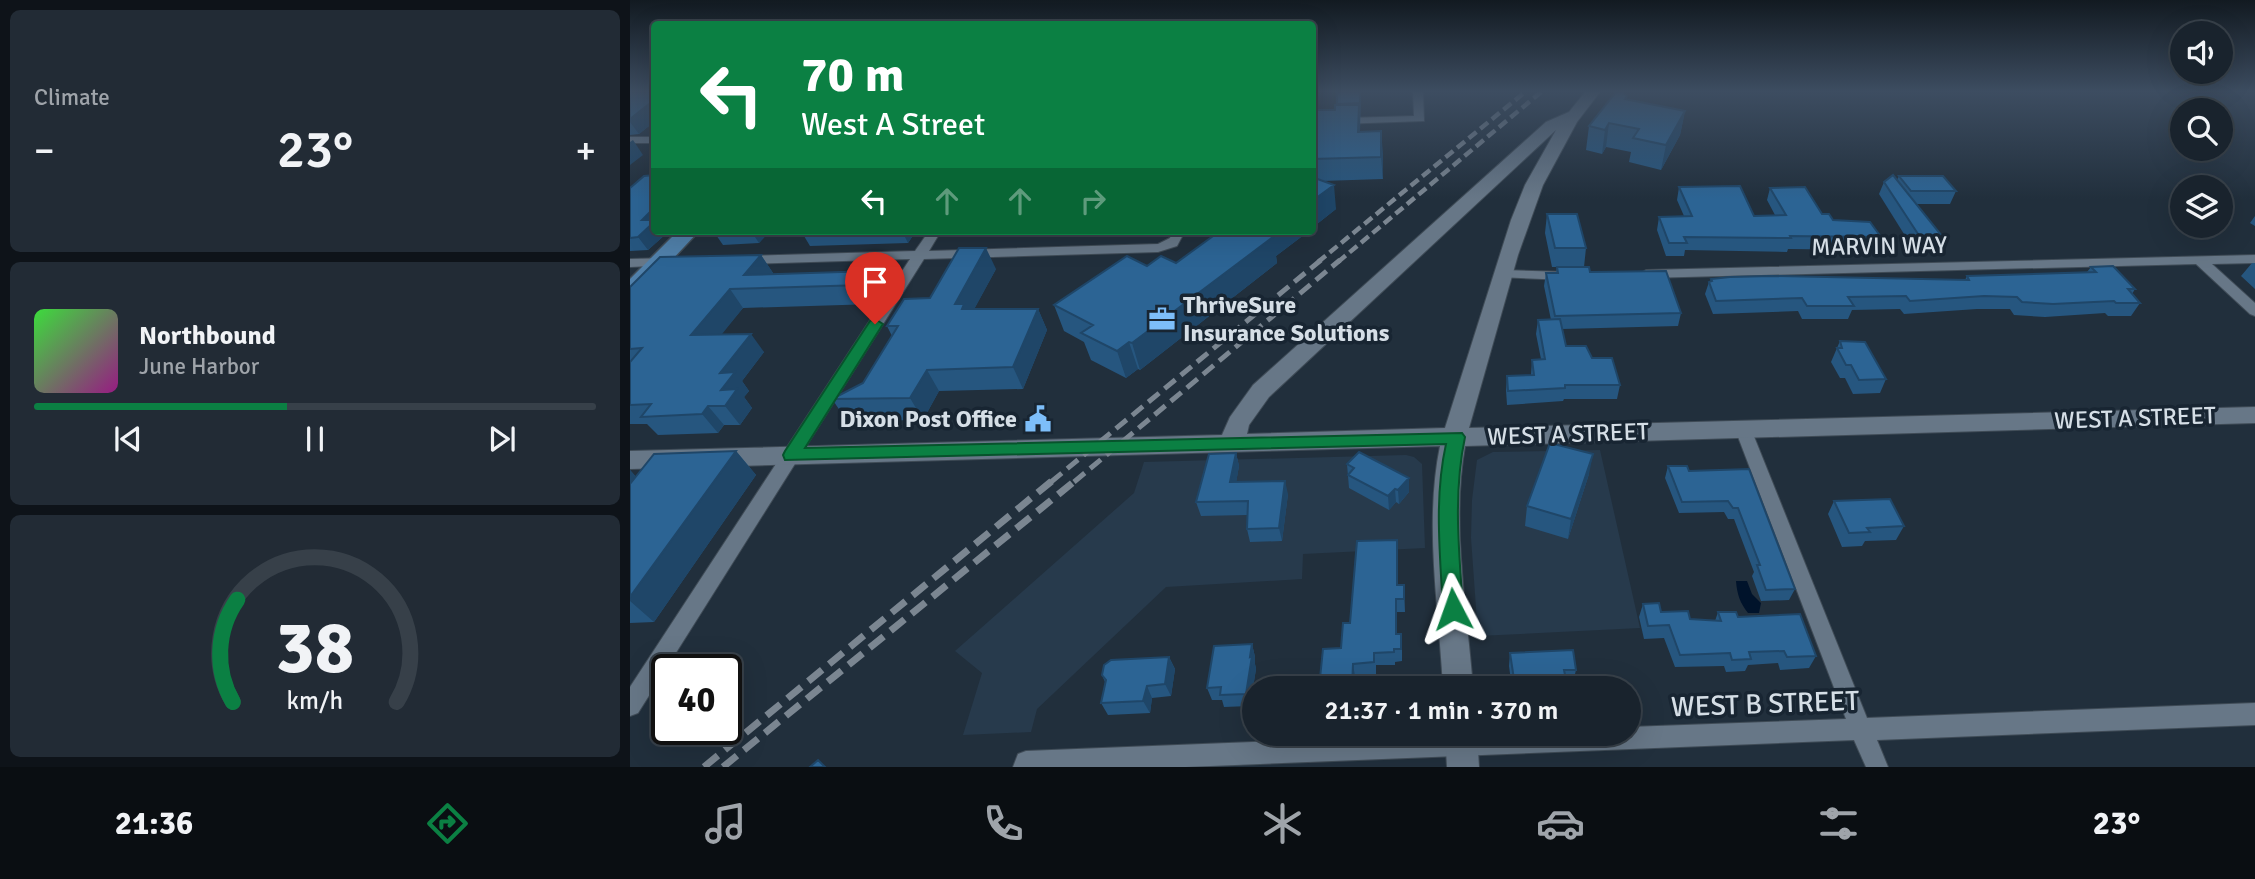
<!DOCTYPE html>
<html lang="en">
<head>
<meta charset="utf-8">
<style>
  body { margin:0; font-family:Signika,sans-serif; background:#222b35; color:#f1f3f6; height:100vh; display:flex; flex-direction:column; font-size:26px; white-space:nowrap }
  * { box-sizing:border-box; margin:0 }
  p { font-size:23px; color:#9fa4aa }
  .icon { flex:none; width:38px; height:38px; fill:none; stroke:currentColor; stroke-width:2; stroke-linecap:round; stroke-linejoin:round }
  .map { position:relative; flex:1; overflow:hidden }
  .side { display:flex; flex-direction:column; gap:10px; padding:10px; background:#0e1319; width:630px }
  .side>* { flex:none }
  .guide { position:absolute; left:21px; top:21px; width:665px; height:214px; border-radius:7px; box-shadow:0 7px 28px #0002,0 0 0 2px #374049; background:#0b8043; color:#fff; overflow:hidden }
  .buttons { position:absolute; left:1540px; top:21px; display:grid; gap:14px }
  .buttons a { display:grid; place-items:center; width:63px; height:63px; border-radius:50%; background:#19232d; box-shadow:0 7px 28px #0002,0 0 0 2px #374049; font-size:35px }
  .speed { position:absolute; left:21px; top:654px; display:flex; gap:14px; font-size:35px; font-weight:700; text-align:center }
  .speed>* { display:grid; place-content:center; width:91px; height:91px; border-radius:50%; background:#19232d; box-shadow:0 7px 28px #0002,0 0 0 2px #374049; line-height:1 }
  .speed .limit { border:4px solid #111; border-radius:10px; background:#fff; color:#111 }
  .pin { position:absolute; display:grid; place-items:center; width:60px; height:60px; color:#fff; margin:-72px -30px; border-radius:50% 50% 50% 0; rotate:-45deg; box-shadow:0 0 7px #0007 }
  .pin .icon { rotate:45deg }
  .me { position:absolute; width:77px; margin:-38px; rotate:356deg; stroke-linejoin:round; filter:drop-shadow(0 0 5px #0008) }
  .turn { display:flex; align-items:center; gap:24px; height:147px; padding:0 35px; font-size:32px }
  .turn .icon { width:91px; height:91px; stroke-width:2.5 }
  .turn b { display:block; font-size:49px; line-height:60px }
  .lanes { display:flex; align-items:center; height:66px; padding:0 35px; background:#0003; justify-content:center; gap:35px; direction:ltr }
  .lanes .off { opacity:.35 }
  .big { font-size:52px; font-weight:600; line-height:1.1 }
  .side .tile { flex:1; display:flex; flex-direction:column; justify-content:center; gap:10px; min-width:0; padding:0 24px; border-radius:10px; background:#222b35 }
  .side .dial { align-items:center; gap:0 }
  .dial svg { height:182px; overflow:visible; fill:none; stroke:#374049; stroke-width:7; stroke-linecap:round; text-anchor:middle }
  .dial text { fill:#f1f3f6; stroke:none }
  .song { display:flex; align-items:center; gap:21px }
  .cover { width:84px; height:84px; border-radius:10px; background:linear-gradient(135deg,hsl(120 70% 55%),hsl(310 70% 35%)) }
  .played { height:7px; border-radius:4px; background:linear-gradient(90deg,#0b8043 45%,#374049 45%) }
  .keys { display:flex; justify-content:space-around; direction:ltr }
  .heat { display:flex; justify-content:space-between; align-items:center; font-size:38px; direction:ltr }
  .trip { position:absolute; left:612px; top:676px; width:399px; height:70px; border-radius:35px; background:#19232d; box-shadow:0 7px 28px #0002,0 0 0 2px #374049; font-weight:600; line-height:70px; text-align:center }
  .dock { display:flex; height:112px; justify-content:space-around; align-items:center; background:#0a0e12; color:#9fa4aa }
  .dock .icon { width:49px; height:49px }
  .dock .selected { color:#0b8043 }
  .dock b { font-size:32px; color:#f1f3f6 }
  main { display:flex; flex:1; min-height:0 }
  .map>svg:first-child { display:block }
</style>
</head>
<body>
<main>
<section class="side">
<div class="tile"><p>Climate</p>
<div class="heat"><a>−</a><b class="big">23°</b><a>+</a></div>
</div>
<div class="tile">
<div class="song"><i class="cover"></i><div><b>Northbound</b><p>June Harbor</p></div></div>
<div class="played"></div>
<div class="keys"><svg class="icon" aria-label="previous" viewBox="0 0 24 24"><path d="M18 5L8 12l10 7zM5 5v14"/></svg><svg class="icon" aria-label="pause" viewBox="0 0 24 24"><path d="M8 5v14M16 5v14"/></svg><svg class="icon" aria-label="next" viewBox="0 0 24 24"><path d="M6 5l10 7-10 7zM19 5v14"/></svg></div>
</div>
<div class="tile dial"><svg viewBox="0 0 100 80">
<path d="M14 69A42 42 0 1 1 86 69"/>
<path d="M14 69A42 42 0 0 1 16 24" stroke="#0b8043"/>
<text x="50" y="56" font-size="32" font-weight="700">38</text>
<text x="50" y="72" font-size="11">km/h</text>
</svg></div>
</section>
<div class="map">
<svg width="1625" height="767" viewBox="0 0 1625 767">
  <rect width="100%" height="100%" fill="#212f3c"/>
  <path fill="#273a4c" d="M970,450L1010,628L848,636L841,538L842,500L847,460L863,452Z
    M776,455L784,457L792,464L795,548L673,554L672,579L536,587L407,709L401,732L333,735L352,673L325,651L504,493L514,462Z"/>
  <path fill="#00132b" d="M1106,581H1117L1122,594L1131,603L1129,613H1118C1110,603 1107,594 1106,581Z"/>
  <g fill="none" stroke-linecap="round" stroke-linejoin="round">
    <g stroke="#3f4b56" stroke-width="2">
      <path id="street" d="M783,92H793L794,121L682,125V119L784,116Z
        M0,137H24V143H0Z
        M299,231H311L299,251L528,244L540,238L543,231H555L547,246L528,252L294,259L8,713L0,716V687L280,259L113,264L106,260L113,256L285,251Z
        M1625,255V263L1582,264L1625,303V316L1620,314L1566,264L1016,278L1009,274L1016,270Z
        M38,258L43,259L45,262L43,265L0,267V259Z
        M873,270L937,272L944,276L937,280L868,277L866,274Z
        M1113,423L1119,425L1121,429L1237,718L1625,703V725L1247,740L1258,767H1236L1224,740L556,767H383L388,754L396,751L849,733H999V727L1216,719L1105,429L1107,425Z"/>
    </g>
    <g stroke="#3f4b56" stroke-width="2">
      <path id="secondary" d="M955,92H970L947,122L913,185L888,255L839,428L1625,407V423L835,446C821,524 837,609 843,688H813C809,609 794,524 810,446L0,469V451L592,435L600,417L623,385L916,122L939,112ZM926,130L895,185L881,220L815,428L617,434L619,425L639,397Z
        M815,733H847L849,767H817Z"/>
    </g>
    <g stroke="#3f4b56" stroke-width="3">
      <path id="primary" d="M48,231H69L8,296L0,298V279Z"/>
    </g>
    <use href="#street" fill="#677787" fill-rule="evenodd"/>
    <use href="#secondary" fill="#677787" fill-rule="evenodd"/>
    <use href="#primary" fill="#5080aa" fill-rule="evenodd"/>
    <path stroke="#7b8691" stroke-width="4.5" stroke-dasharray="10 5" stroke-linecap="butt" d="M688,262L895,92
      M708,262L911,92"/>
    <path stroke="#7b8691" stroke-width="5" stroke-dasharray="14 7" stroke-linecap="butt" d="M421,482L691,260
      M444,482L710,260"/>
    <path stroke="#7b8691" stroke-width="7" stroke-dasharray="18 9" stroke-linecap="butt" d="M74,767L423,480
      M93,767L446,480"/>
  </g>
  <path fill="#26567f" d="M0,92H24V122L9,134L0,135Z
    M707,92H731L730,132L751,131L753,179L692,181L706,209L682,228V110H705L707,105Z
    M997,96V100L1055,111L1050,135L1031,170L999,162L1001,152L976,147L972,154L956,150L959,126Z
    M1269,176L1326,191L1320,204H1286L1312,236L1305,250H1284L1249,194L1254,182L1267,180Z
    M1049,187L1124,216L1145,215L1137,200L1140,188L1203,220L1251,237L1245,250L1158,249L1157,252L1055,250L1054,256H1036L1027,230L1029,217L1054,216L1047,200Z
    M0,188L24,231L37,233L18,250L0,251Z
    M917,214L956,248L954,267L960,272L1051,313L1048,326L932,329L936,346L962,358L990,385L987,399H934L933,401L877,405L876,390L877,376L901,375L902,360L911,359L906,334L908,320H921L914,286L916,273H926L927,267H922L915,233Z
    M1625,216V226L1620,223Z
    M85,231H140L129,243L93,245L84,232Z
    M171,231H286L278,243L180,246Z
    M389,231H491L391,235Z
    M590,231H679L646,256L647,263L510,370L508,369L496,378L461,360L454,342L434,331L424,305L517,266L546,263Z
    M131,255L143,273L142,274L243,271L253,289L245,304L113,308L91,334L134,352L112,381L119,391L114,397L122,408L110,425H94L88,433L28,435L17,424H0V287Z
    M1622,263H1625V289L1611,276Z
    M1461,267L1505,289L1502,294L1510,303L1501,316H1478L1475,313L1415,317L1384,315L1380,309H1347L1274,314L1270,309L1222,310L1218,319H1172L1168,311L1083,314L1075,294L1079,282H1080L1081,279L1335,280L1337,276L1457,272Z
    M366,269L344,309H408L417,330L393,389L309,391L293,420L217,421L202,399L233,383L262,336L257,326L300,298Z
    M1210,341L1256,379L1250,393L1223,394L1215,378H1210L1201,362Z
    M106,451L126,475L24,622L0,623V470L6,477Z
    M606,453L609,466L606,482L658,494L652,541L620,542L617,529V515L571,516L566,502Z
    M717,464L779,478V492L769,504L766,502L759,510L719,488Z
    M1038,466L1059,471L1119,469L1165,589L1159,600L1131,601L1122,576L1124,572L1104,519H1098L1094,512L1049,513L1035,478Z
    M959,474L938,539L895,526L897,506Z
    M1204,501L1274,526L1266,540L1235,541L1232,546L1212,547L1198,514Z
    M767,540L768,585H774L775,612H767V634L772,647V661L765,662V665H746V675L725,676L724,688H689L711,648L720,623Z
    M1013,604L1031,612L1060,619L1085,621L1088,612L1108,617L1186,656L1179,668L1150,670L1148,663L1118,665L1115,671L1096,672L1094,666L1045,667L1034,638L1014,639L1009,617Z
    M622,644L625,657V664L626,669L620,706L594,707L592,700H582L577,688Z
    M880,653L946,670L943,682L936,683V688H882L879,666Z
    M539,657L545,669L541,696L522,698L520,713L478,715L471,703L475,682L472,675Z"/>
  <path fill="#1f4668" d="M24,100V122L9,134L0,122V119Z
    M729,105L730,126V153L728,132Z
    M1055,111L1050,135L1031,170L1036,145Z
    M979,123L976,147L972,154L975,130Z
    M751,131L753,153V179L751,157Z
    M3,140L13,155L0,165V142Z
    M704,185L706,209L682,228V201Z
    M24,208V231H35L37,233L18,250L8,237L12,220Z
    M121,231H140L129,243Z
    M272,231H286L278,243Z
    M642,231H679L646,256L647,263L510,370L502,343Z
    M356,248L366,269L340,317L325,304Z
    M131,255L143,273L130,289L114,275Z
    M243,271L253,289L245,304L234,285Z
    M100,289L113,308L76,354L61,335Z
    M408,309L417,330L393,389L383,367Z
    M121,334L134,352L112,381L119,391L114,397L122,408L110,425L95,406L91,390L90,373Z
    M499,342L508,369L496,378L487,351Z
    M297,370L309,391L293,420L280,398Z
    M78,406L94,425L88,433L72,414Z
    M106,451L126,475L24,622L0,601V597Z
    M606,453L609,466L604,495L600,482Z
    M963,454L959,474L938,539L941,519Z
    M0,470L8,479L0,489Z
    M779,478V492L769,504L768,490Z
    M655,481L658,494L652,541L649,528Z
    M765,489L766,502L759,510L758,496Z
    M622,644L625,657V664L626,669L620,706L616,694Z
    M539,657L545,669L541,696L535,684Z
    M723,664L725,676L724,688H722Z
    M517,686L522,698L520,713L513,701Z"/>
  <path fill="#2c6494" stroke="#1f4668" stroke-width="2" d="M0,92H24V100L0,119Z
    M707,92H730V103L707,104Z
    M986,92H992L997,96L995,99L1055,111L1036,145L1003,138L1009,129L979,123L975,130L959,126Z
    M705,105H729L728,132L751,131V157L682,159V110H705Z
    M24,175V208L12,220H24V222L8,237L0,238V188L14,176Z
    M1263,175L1312,236L1290,237L1254,182Z
    M1269,176H1313L1326,191H1281Z
    M682,177L704,185L682,201Z
    M1110,186L1124,216L1156,215L1140,188L1175,187L1192,214H1199L1203,220L1240,222L1251,237L1160,236L1161,238L1054,237L1057,243H1039L1029,217L1062,216L1049,187Z
    M917,214H947L956,248H925Z
    M590,231H642L637,235L643,237L502,343L499,342L487,351L451,333L463,325L424,305L497,256L517,266L531,256L546,263Z
    M329,248H356L325,304H334L332,309H408L383,367L297,370L280,398L202,399L233,383L268,326H257L274,299L300,298Z
    M131,255L114,275L243,271L234,285L100,289L61,335L121,334L90,373L105,372L91,390L107,389L95,406H78L72,414L11,417L21,404L0,405V362L12,348L0,349V287L30,257Z
    M1483,266L1505,289H1498L1510,303H1486L1484,301L1423,304L1392,302L1387,297L1354,296L1280,301L1276,296L1218,297L1224,306H1177L1172,298L1086,301L1079,282L1082,281L1081,279L1100,277L1142,276L1339,280L1337,276L1466,272L1461,267Z
    M927,267H959L960,272L1036,271L1051,313L925,316L916,273H928Z
    M930,319L936,346H956L962,358H982L990,385H935V388L878,391L877,376L904,375L902,360L915,359L908,320Z
    M1210,341L1235,342L1256,379L1229,380L1221,365H1216L1207,348H1212Z
    M920,443L963,454L941,519L897,506Z
    M106,451L0,597V484L24,454Z
    M729,452L779,478L768,490L765,489L758,496L718,475L724,468L717,464Z
    M606,453L600,482L655,481L649,528L617,529L618,501L566,502L579,454Z
    M1038,466H1057L1059,471L1119,469L1165,589L1136,590L1127,565H1130L1108,508H1103L1098,501L1052,502Z
    M1260,499L1274,526L1237,528L1240,532L1219,533L1204,501Z
    M767,540V585H774V599H766V634H771V649H764V652L744,653V662L723,664L722,688H689L693,649L711,648L713,623H720L727,541Z
    M1029,603L1031,612L1058,611L1060,619L1091,621L1088,612H1106L1108,617L1170,614L1186,656L1157,657L1154,651L1119,652L1121,659L1102,660L1100,653L1050,655L1039,625L1018,626L1013,604Z
    M622,644L620,657L622,656L616,694L590,695L591,687L577,688L584,646Z
    M943,650L946,670H934L937,684L885,686L880,653Z
    M539,657L535,684L517,686L513,701L471,703L476,680L472,675L474,665L481,660Z
    M188,760L195,767H180Z"/>
  <linearGradient id="sky" x2="0" y2="1"><stop stop-color="#121a21"/><stop offset="0.46" stop-color="#3d4d61"/><stop offset="1" stop-color="#3d4d61" stop-opacity="0"/></linearGradient>
  <rect width="1625" height="199" fill="url(#sky)"/>
  <path fill="#0b8043" stroke="#07532c" stroke-width="2" d="M245,319L253,324L175,448L832,433L835,437C823,494 829,551 833,609L830,615L823,618L816,615L813,609C810,554 804,498 816,444L155,460L153,455L155,451L240,321Z"/>
  <defs>
    <g id="office-bare" transform="scale(2.1)"><path d="M-6-3h4V-5.5h4V-3h4V5H-6ZM-1-4.5V-3h2v-1.5ZM-6 0V1H6V0Z" fill="#7dbef9" stroke="#182532" stroke-width="2.5" paint-order="stroke"/></g>
    <g id="civic-bare" transform="scale(2.1)"><path d="M-.6-6.5H3V-4.5H.6V-3L4-1V1h2V6H-6V1h2V-1L-.6-3ZM-1.2 2.5V6h2.4V2.5Z" fill="#7dbef9" stroke="#182532" stroke-width="2.5" paint-order="stroke"/></g>
  </defs>
  <g fill-rule="evenodd">
    <use href="#office-bare" x="532" y="319"/>
    <use href="#civic-bare" x="408" y="419"/>
  </g>
  <g text-anchor="middle" dominant-baseline="central" stroke-width="7" stroke-linejoin="round" paint-order="stroke">
    <g font-size="24" fill="#d5dee6" stroke="#182532">
      <text transform="translate(1249 246) rotate(-1)">MARVIN WAY</text>
      <text transform="translate(1505 418) rotate(-2)">WEST A STREET</text>
      <text transform="translate(938 434) rotate(-2)">WEST A STREET</text>
    </g>
    <g font-size="24" font-weight="bold" fill="#d5dee6" stroke="#182532" text-anchor="start">
      <text x="553" y="305">ThriveSure<tspan x="553" dy="28">Insurance Solutions</tspan></text>
      <text x="387" y="419" text-anchor="end">Dixon Post Office</text>
    </g>
    <g font-size="28" fill="#d5dee6" stroke="#182532">
      <text transform="translate(1135 704) rotate(-2)">WEST B STREET</text>
    </g>
  </g>
</svg>
<div class="buttons">
<a><svg class="icon" aria-label="sound" viewBox="0 0 24 24"><path d="M4 9h4l5-4v14l-5-4H4zM17 9q2 3 0 6"/></svg></a>
<a><svg class="icon" aria-label="search" viewBox="0 0 24 24"><circle cx="10" cy="10" r="6"/><path d="M15 15l6 6"/></svg></a>
<a><svg class="icon" aria-label="layers" viewBox="0 0 24 24"><path d="M12 4l9 5-9 5-9-5zM3 14l9 5 9-5"/></svg></a>
</div>
<div class="speed"><div class="limit">40</div></div>
<div class="pin" style="left:245px;top:324px;background:#d93025"><svg class="icon" aria-label="arrive" viewBox="0 0 24 24"><path d="M6 21V4h12l-3 4 3 4H6"/></svg></div>
<svg class="me" style="left:823px;top:609px" viewBox="-20 -20 40 40"><path d="M0-17L14 15 0 8-14 15z" fill="#0b8043" stroke="#fff" stroke-width="4"/></svg>
<div class="trip">21:37 · 1 min · 370 m</div>
<div class="guide">
<div class="turn"><svg class="icon" aria-label="left" viewBox="0 0 24 24"><path d="M17 20v-9H6M10 6l-5 5 5 5"/></svg><div><b>70 m</b>West A Street</div></div>
<div class="lanes"><svg class="icon" aria-label="left" viewBox="0 0 24 24"><path d="M17 20v-9H6M10 6l-5 5 5 5"/></svg><svg class="icon off" aria-label="ahead" viewBox="0 0 24 24"><path d="M12 20V5M6 11l6-6 6 6"/></svg><svg class="icon off" aria-label="ahead" viewBox="0 0 24 24"><path d="M12 20V5M6 11l6-6 6 6"/></svg><svg class="icon off" aria-label="right" viewBox="0 0 24 24"><path d="M7 20v-9h11M14 6l5 5-5 5"/></svg></div>
</div>
</div>
</main>
<nav class="dock">
<b>21:36</b>
<svg class="icon selected" aria-label="directions" viewBox="0 0 24 24"><path d="M12 3l9 9-9 9-9-9zM9 14v-3h6M13 9l2 2-2 2"/></svg>
<svg class="icon" aria-label="music" viewBox="0 0 24 24"><path d="M9 18V5l10-2v13"/><circle cx="6" cy="18" r="3"/><circle cx="16" cy="16" r="3"/></svg>
<svg class="icon" aria-label="phone" viewBox="0 0 24 24"><path d="M5 4h4l2 5-3 2q2 4 5 5l2-3 5 2v4C11 20 4 13 5 4z"/></svg>
<svg class="icon" aria-label="climate" viewBox="0 0 24 24"><path d="M12 3v18M4 7l16 10M4 17L20 7"/></svg>
<svg class="icon" aria-label="car" viewBox="0 0 24 24"><path d="M5 17H2v-5l4-1 3-4h7l3 4 3 1v5h-3M9 17h6M6 11h13"/><circle cx="7" cy="17" r="2"/><circle cx="17" cy="17" r="2"/></svg>
<svg class="icon" aria-label="filters" viewBox="0 0 24 24"><path d="M4 7h16M4 17h16"/><circle cx="9" cy="7" r="2"/><circle cx="15" cy="17" r="2"/></svg>
<b>23°</b>
</nav>
</body>
</html>
